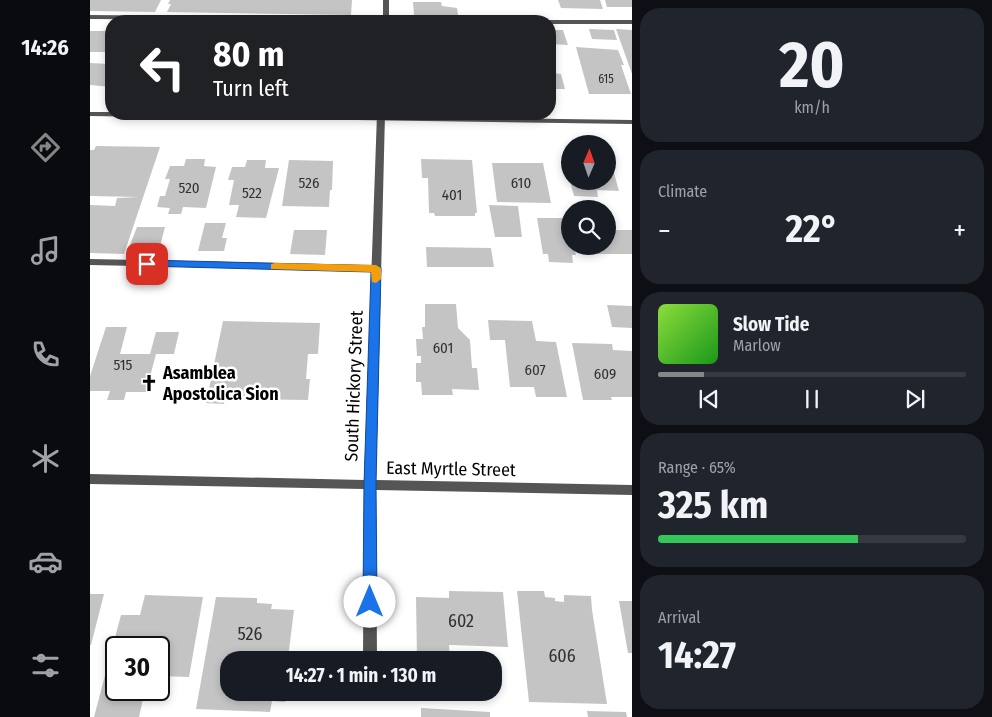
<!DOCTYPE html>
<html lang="en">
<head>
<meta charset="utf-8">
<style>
  body { margin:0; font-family:"Fira Sans Condensed",sans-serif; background:#20242c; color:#f1f3f6; height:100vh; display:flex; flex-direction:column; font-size:19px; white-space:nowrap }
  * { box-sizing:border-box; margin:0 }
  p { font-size:16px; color:#9ea1a6 }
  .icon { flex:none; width:28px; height:28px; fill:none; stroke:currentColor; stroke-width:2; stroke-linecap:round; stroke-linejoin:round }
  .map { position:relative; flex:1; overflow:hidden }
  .drawer { display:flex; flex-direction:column; gap:8px; padding:8px; background:#0d0f14; width:360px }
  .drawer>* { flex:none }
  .hud { position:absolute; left:15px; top:15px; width:451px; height:105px; border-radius:20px; box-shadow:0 2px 8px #0003; background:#202124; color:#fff; overflow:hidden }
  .needle { width:32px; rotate:2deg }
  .controls { position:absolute; left:471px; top:135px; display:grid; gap:10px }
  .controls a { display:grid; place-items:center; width:55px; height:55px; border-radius:50%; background:#171b24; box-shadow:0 2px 8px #0003; font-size:25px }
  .speed { position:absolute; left:15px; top:636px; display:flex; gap:10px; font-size:25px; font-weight:700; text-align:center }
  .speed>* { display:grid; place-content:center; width:65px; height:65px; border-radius:50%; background:#171b24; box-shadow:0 2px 8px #0003; line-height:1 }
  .speed .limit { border:2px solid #111; border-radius:8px; background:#fff; color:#111 }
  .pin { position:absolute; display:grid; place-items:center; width:42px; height:42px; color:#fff; margin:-21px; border-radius:10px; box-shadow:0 2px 8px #0006 }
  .me { position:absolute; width:55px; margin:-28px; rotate:0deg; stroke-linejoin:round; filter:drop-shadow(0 0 4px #0008) }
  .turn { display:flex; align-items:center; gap:18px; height:105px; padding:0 25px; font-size:22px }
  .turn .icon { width:65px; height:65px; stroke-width:2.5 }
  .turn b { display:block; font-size:35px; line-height:42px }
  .big { font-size:38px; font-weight:700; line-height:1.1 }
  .drawer .card { flex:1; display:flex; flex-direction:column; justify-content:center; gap:8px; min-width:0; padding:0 18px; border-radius:20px; background:#20242c }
  .drawer .dial { align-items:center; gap:0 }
  .dial b { font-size:65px; line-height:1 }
  .song { display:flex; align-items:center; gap:15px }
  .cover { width:60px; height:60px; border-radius:8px; background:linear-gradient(135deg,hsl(90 70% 55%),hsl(120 70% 35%)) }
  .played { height:5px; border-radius:2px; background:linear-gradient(90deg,#858687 15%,#363941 15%) }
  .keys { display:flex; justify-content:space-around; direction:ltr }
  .heat { display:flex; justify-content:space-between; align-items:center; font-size:28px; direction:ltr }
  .charge { height:8px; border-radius:4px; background:linear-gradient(90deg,#34c759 65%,#363941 0) }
  .trip { position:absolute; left:130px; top:651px; width:282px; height:50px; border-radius:20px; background:#171b24; box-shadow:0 2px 8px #0003; font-weight:700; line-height:50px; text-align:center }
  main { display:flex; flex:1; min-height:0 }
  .dock { display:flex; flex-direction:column; width:90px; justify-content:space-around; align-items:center; background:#090b0e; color:#9ea1a6 }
  .dock .icon { width:35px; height:35px }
  .dock .current { color:#858687 }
  .dock b { font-size:22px; color:#f1f3f6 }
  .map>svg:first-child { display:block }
</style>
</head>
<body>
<main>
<nav class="dock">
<b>14:26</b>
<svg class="icon current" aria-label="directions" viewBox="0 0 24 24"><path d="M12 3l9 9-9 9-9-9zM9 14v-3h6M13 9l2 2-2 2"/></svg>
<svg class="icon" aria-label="music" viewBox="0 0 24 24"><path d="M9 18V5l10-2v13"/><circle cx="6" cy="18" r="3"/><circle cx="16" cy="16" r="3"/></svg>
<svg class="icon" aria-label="phone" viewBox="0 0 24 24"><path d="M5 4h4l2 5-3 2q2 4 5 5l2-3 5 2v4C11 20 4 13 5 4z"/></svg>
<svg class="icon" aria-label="climate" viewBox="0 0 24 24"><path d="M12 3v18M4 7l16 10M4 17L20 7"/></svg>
<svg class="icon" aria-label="car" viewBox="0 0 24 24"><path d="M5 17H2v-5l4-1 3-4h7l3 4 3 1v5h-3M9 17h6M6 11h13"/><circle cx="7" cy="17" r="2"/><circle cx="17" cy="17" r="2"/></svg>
<svg class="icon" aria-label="filters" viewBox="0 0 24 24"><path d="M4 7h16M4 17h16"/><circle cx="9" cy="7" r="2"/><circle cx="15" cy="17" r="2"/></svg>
</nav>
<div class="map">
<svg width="542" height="717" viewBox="0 0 542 717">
  <rect width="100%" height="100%" fill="#fff"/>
  <path fill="#c4c4c4" d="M0,0H71L65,12L0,11Z
    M80,0H262L261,15L77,12L81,4H78Z
    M468,0H510L513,9L471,8Z
    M515,0H542V7H517Z
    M323,2H351L352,6L367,8L368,15H324Z
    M499,29L524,30L527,40L502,39Z
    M526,29L542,30V74Z
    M460,30H473L478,45L460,44Z
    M0,31H21V52H0Z
    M486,47L528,50L534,65H531L541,94H499Z
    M21,60V87L0,85V63L19,64Z
    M460,62H462L464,73L471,74L475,89H460Z
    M6,146L70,147L34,254L0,253V205L25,206L27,198L49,197L0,196V150H4Z
    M96,159H115L114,166L126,167L116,208L93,207L91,214H78L80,208L67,207L70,196H75L80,179H75L80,166H94Z
    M331,159L382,160L387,213H385V216H345L344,213H339L338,178H332Z
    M157,160H176L175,168H189L176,218L146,217L149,205H139L144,180H138L142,167H155Z
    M199,160L243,161L242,190H240L239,207L192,206Z
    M402,163H453L461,203L407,202Z
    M518,173H524L529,191L507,190L508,197L484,196L480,181H518Z
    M399,205L428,206L432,237H405Z
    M486,206H516L517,209H486Z
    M518,213L523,230H542V254H497L495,246H518Z
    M447,218H478L480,246H484L486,255H482L483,263L459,262L458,254H453Z
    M115,223H136L132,238H137L134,251H108Z
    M47,227H75L70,246L40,245Z
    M204,230H237L235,255L200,254Z
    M336,247L401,248L404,267H337Z
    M335,304H366L368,328L380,340L382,368H387L389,390L362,389L363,395H332L331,382H326V363H331V356H327L326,339H333L332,327H335Z
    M517,305L542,306V328L522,327Z
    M398,320L442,321L446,341L466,342L477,397H446L444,387H420L415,340H400Z
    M133,321L230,323L228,354H218L216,379H220L218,400L135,399L134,404L116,403Z
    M16,327H37L30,354H60L66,332H89L84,354H66L56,392H36L34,400H17L20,391H0V376Z
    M482,343L522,344L523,350L542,351V397H521L522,400H493Z
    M359,591L413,592L418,647L359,645L360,660H327L326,597L359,598Z
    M427,591H454L455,597L465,598V601L474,602V595L501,596L502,610L517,704L439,702Z
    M0,594H14L1,645H0Z
    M55,595L113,597L99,677L69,676V648H26V690H55L49,717H4L31,615H50Z
    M126,597L167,598V603L182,604L181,609L204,610L198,658H204L203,660H139V692H196L195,702L182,701L180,712L106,709Z
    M529,601H542V653H538Z
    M328,692H365V696L328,695Z
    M331,708L400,712V717H331Z
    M497,711L536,712L537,717H498Z"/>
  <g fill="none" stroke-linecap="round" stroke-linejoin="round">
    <path fill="#555" fill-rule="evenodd" d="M0,15L426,19L429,21L0,19Z
      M460,20H542V24H460V21H457Z
      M0,259L286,265L291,268L286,271L0,265Z"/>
    <path fill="#555" fill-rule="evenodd" d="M293,0H299V21H293Z
      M287,114H295L286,480L542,485V495L286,490L287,660H273L274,489L0,484V474L274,480Z
      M273,692H287L285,699L280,701L275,699Z"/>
    <path fill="#555" fill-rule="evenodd" d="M0,112H21V114H132L542,120V124L0,116Z"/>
  </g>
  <path fill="#1a73e8" stroke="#114b97" d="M57,260L290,266L291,268L286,484L287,602L285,606L280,608L275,606L273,602L274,484L281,272L54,266L52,264Z"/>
  <path fill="#f59e0b" d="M185,263L286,265L291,268V279L286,283L282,282L281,272L181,269V264Z"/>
  <defs>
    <g id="church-bare" transform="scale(1.35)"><path d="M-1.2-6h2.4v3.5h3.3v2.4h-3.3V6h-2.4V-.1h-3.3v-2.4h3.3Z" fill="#000" stroke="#fff" stroke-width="2.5" paint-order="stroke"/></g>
  </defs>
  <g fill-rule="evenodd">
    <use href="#church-bare" x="59" y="383"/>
  </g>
  <g text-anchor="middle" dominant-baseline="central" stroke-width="5" stroke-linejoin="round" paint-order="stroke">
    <g font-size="12" fill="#313131">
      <text x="516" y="79">615</text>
    </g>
    <g font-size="15" fill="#313131">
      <text x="219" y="183">526</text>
      <text x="431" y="183">610</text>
      <text x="99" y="188">520</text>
      <text x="162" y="193">522</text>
      <text x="362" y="195">401</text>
      <text x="353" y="348">601</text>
      <text x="33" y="365">515</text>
      <text x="445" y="370">607</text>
      <text x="515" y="374">609</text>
    </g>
    <g font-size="18" font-weight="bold" fill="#000" stroke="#fff" text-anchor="start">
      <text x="73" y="373">Asamblea<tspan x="73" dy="21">Apostolica Sion</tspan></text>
    </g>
    <g font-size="18" fill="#000" stroke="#fff">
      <text transform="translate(264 386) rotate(-88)">South Hickory Street</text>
      <text transform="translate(361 469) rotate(1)">East Myrtle Street</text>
    </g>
    <g font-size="18" fill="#313131">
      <text x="371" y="621">602</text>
      <text x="160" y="634">526</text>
      <text x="472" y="656">606</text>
    </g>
  </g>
</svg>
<div class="controls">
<a><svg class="needle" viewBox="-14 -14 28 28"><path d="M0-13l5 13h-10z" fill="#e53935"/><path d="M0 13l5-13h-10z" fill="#9ea1a6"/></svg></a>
<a><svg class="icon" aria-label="search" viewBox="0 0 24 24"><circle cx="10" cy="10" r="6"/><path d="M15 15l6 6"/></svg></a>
</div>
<div class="speed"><div class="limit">30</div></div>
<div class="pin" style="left:57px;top:264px;background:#d93025"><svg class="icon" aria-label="arrive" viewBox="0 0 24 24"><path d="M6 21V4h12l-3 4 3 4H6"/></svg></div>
<svg class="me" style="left:280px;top:602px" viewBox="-20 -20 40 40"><circle r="19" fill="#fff"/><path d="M0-13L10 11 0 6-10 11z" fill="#1a73e8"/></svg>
<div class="trip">14:27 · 1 min · 130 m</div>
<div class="hud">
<div class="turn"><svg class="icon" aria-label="left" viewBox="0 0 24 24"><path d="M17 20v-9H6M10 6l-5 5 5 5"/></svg><div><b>80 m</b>Turn left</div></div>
</div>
</div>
<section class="drawer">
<div class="card dial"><b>20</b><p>km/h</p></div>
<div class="card"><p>Climate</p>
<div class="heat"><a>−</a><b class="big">22°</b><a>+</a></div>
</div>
<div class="card">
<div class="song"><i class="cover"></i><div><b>Slow Tide</b><p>Marlow</p></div></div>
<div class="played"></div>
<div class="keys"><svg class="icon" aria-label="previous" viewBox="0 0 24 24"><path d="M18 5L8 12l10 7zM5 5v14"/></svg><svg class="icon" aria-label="pause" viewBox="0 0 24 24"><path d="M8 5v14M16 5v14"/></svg><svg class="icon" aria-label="next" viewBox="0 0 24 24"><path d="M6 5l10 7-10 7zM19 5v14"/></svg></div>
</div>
<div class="card"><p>Range · 65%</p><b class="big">325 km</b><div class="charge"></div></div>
<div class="card"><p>Arrival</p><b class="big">14:27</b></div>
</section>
</main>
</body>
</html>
